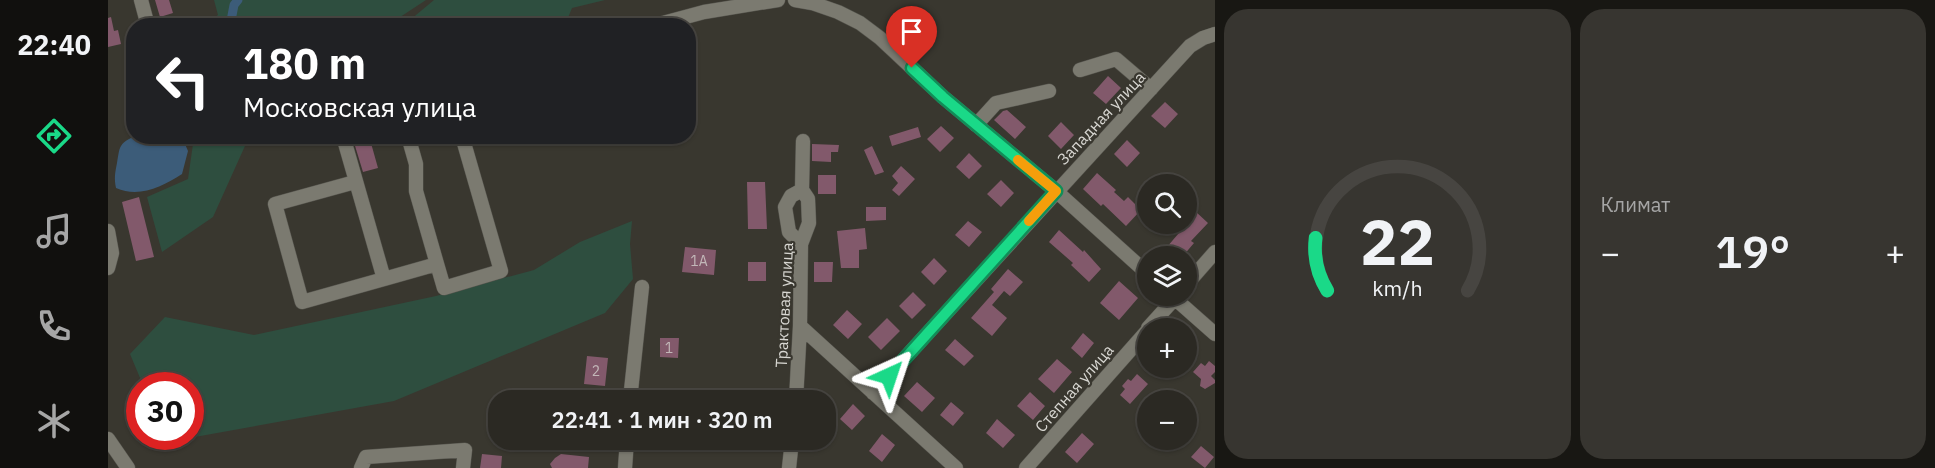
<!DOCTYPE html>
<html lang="ru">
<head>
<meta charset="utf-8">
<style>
  body { margin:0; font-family:"IBM Plex Sans",sans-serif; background:#373530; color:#f1f3f6; height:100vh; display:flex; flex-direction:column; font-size:22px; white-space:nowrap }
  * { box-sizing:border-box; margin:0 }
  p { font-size:20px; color:#a6a6a6 }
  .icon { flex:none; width:33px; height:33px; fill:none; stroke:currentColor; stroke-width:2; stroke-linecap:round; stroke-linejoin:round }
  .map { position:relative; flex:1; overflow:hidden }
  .sheet { display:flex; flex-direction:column; gap:9px; padding:9px; background:#181713; width:720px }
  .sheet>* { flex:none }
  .banner { position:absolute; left:18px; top:18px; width:570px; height:126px; border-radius:24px; box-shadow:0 2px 4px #0004,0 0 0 2px #474541; background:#202124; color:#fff; overflow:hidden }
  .buttons { position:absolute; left:1029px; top:174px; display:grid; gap:12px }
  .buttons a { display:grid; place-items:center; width:60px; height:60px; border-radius:50%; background:#2b2923; box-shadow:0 2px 4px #0004,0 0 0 2px #474541; font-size:30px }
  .speed { position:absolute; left:18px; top:372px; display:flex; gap:12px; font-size:30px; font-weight:700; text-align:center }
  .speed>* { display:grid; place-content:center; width:78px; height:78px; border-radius:50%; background:#2b2923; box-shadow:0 2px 4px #0004,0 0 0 2px #474541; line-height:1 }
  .speed .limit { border:9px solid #d22; background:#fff; color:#111 }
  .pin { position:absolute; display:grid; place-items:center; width:51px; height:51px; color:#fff; margin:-62px -26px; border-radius:50% 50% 50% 0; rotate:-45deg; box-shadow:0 0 6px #0007 }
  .pin .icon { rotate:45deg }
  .me { position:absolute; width:66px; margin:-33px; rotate:42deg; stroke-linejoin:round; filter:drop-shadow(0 0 4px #0008) }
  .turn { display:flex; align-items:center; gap:21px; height:126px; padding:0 18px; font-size:27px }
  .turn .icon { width:78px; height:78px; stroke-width:2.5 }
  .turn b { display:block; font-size:42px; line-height:51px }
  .big { font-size:45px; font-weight:600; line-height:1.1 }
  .sheet .tile { flex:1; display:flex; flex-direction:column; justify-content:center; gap:9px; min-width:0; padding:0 21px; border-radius:24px; background:#373530 }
  .sheet .dial { align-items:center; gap:0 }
  .dial svg { height:156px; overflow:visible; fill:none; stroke:#474541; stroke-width:7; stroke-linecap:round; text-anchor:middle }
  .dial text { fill:#f1f3f6; stroke:none }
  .heat { display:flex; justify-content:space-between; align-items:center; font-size:33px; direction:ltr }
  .sheet .tiles { flex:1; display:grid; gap:9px; grid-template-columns:repeat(2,1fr) }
  .trip { position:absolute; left:380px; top:390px; width:348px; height:60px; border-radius:24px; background:#2b2923; box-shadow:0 2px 4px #0004,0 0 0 2px #474541; font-weight:600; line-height:60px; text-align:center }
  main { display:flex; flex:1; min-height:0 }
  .dock { display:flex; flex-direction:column; width:108px; justify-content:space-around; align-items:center; background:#11100e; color:#a6a6a6 }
  .dock .icon { width:42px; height:42px }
  .dock .current { color:#1ad988 }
  .dock b { font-size:27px; color:#f1f3f6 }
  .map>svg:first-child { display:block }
</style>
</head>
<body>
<main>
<nav class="dock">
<b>22:40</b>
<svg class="icon current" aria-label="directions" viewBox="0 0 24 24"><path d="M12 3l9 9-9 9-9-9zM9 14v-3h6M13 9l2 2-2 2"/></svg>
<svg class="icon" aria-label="music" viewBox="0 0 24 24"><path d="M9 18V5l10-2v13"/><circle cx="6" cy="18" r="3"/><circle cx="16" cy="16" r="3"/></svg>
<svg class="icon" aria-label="phone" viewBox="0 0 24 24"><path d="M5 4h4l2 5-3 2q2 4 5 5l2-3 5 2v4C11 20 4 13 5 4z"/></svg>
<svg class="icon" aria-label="climate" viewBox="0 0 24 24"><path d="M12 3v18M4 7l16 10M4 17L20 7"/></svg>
</nav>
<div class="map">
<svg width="1107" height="468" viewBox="0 0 1107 468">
  <rect width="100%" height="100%" fill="#39372f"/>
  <path fill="#2e4e3f" d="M106,0H318L280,25H94L110,15Z
    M326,0H497L464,8L457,25H296Z
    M86,137H141L105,217L54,252L39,197L80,179Z
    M524,221L522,244L525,279L497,313L286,401L59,442L57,437L82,436V386L35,385L22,354L57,317L146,335L328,296L426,270L472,242Z"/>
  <path fill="#3c5c79" d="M27,136L74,137L80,151L74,174C54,187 31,198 8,188C6,178 7,173 9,163C12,147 10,144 27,136Z"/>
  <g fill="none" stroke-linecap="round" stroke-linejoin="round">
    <path stroke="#3c5c79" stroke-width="9" d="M122,26L126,5L130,0"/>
  </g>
  <path fill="#82596b" d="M47,0H61L65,13L52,17Z
    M3,17L6,31L10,30L13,44L0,47V18Z
    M1000,76L1013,88L998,104L985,93Z
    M1057,102L1070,114L1057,128L1043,116Z
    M899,110L918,127L907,139L886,120L895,111Z
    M953,122L966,135L953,149L940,136Z
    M833,126L846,138L832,152L819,139Z
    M810,127L813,137L784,146L781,136Z
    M244,136H261L270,168L255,172Z
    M1019,140L1032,153L1019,167L1006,154Z
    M704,144L731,145L730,152H723V162L704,161Z
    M764,146L776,172L767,175L756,150Z
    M861,153L874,166L861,179L848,167Z
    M793,166L807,179L791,196L784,190L790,183L784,176Z
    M989,173L1008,190L1006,192L1016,201L1020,197L1033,210L1018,226L995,204L993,206L975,189Z
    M710,175H728V194H710Z
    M893,180L906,193L893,207L879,194Z
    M639,182H657L659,229H640Z
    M31,197L46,257L28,261L14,202Z
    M758,207H778V220L758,221Z
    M1087,211L1100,223L1083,241L1086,243L1075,256H1071L1059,247L1076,227L1072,224H1078V219Z
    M860,221L874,232L861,247L847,235Z
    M757,228L759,249L751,250V268H733L729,231Z
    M951,230L975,252L976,250L993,269L981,282L963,265L965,263L941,242Z
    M577,247L608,250L606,275L574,272Z
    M826,258L839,271L826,285L813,272Z
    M640,262H658V281H640Z
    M706,262H725L724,282H706Z
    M900,269L915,282L902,296L896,291L884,305L899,318L884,336L863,318L886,292L883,289Z
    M1011,281L1030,298L1011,320L992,303Z
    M805,292L818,305L804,319L791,306Z
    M739,310L754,324L740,339L725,325Z
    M779,318L792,331L773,350L760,337Z
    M975,333L986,343L974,358L963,348Z
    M552,338H571L570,358L552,357Z
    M847,339L866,356L856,366L837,350Z
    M479,356L500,358L497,386L476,384Z
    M949,359L964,372L946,393L930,379Z
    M1101,361L1107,366V372L1103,376L1107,380V383L1097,389L1092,386L1093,379L1085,372L1093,363L1097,366Z
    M1029,374L1040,384L1022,404L1012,395L1017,389L1014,386L1020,379L1023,381Z
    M809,382L827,398L814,412L796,396Z
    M632,388L657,390L656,400H631Z
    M922,392L937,406L925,420L909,406Z
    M843,402L856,413L845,426L832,415Z
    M745,404L757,416L744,430L732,419Z
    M889,419L907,435L895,448L878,433Z
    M974,433L986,444L969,463L957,452Z
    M774,434L787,445L774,462L761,451Z
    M1093,446L1106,457L1097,468L1083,457Z
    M374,454L394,456L393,468H372Z
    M453,454L481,457L480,468H444L442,464L447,458Z"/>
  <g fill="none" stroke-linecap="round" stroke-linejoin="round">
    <g stroke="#57564f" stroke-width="15">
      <path id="minor" d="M33,0L40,26
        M687,0L704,3L730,12L752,23L772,38L835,97L948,191L1040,274
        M544,26L596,12L670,0
        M972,70L1008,59L1043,89
        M868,125L888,103L941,91
        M235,136L276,279L329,264L336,288L393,271L354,136
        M300,136L308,164V191L329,264
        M247,182L167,204L194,302L276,279
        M0,231L4,253L0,268
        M693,244L681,232L677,207L683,196L694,190
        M1078,285L1107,252
        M1064,296L1107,334
        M692,326L848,468
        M1040,328L1069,296
        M765,393L1082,46L1095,38L1107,34
        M522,400L534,287
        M688,400L692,326L693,244L701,223L700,199L694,190L695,141
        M0,439L20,468
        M253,468L258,457L357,450L355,468
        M517,468L519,440
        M681,468L684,440
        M918,468L1040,330"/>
    </g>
    <use href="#minor" stroke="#7b7a70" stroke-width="14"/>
  </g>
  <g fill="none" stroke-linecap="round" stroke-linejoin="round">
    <g stroke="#118d58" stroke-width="15">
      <path id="route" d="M781,376L948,191L835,97L804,68"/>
    </g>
    <use href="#route" stroke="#1ad988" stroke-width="10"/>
    <path stroke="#f59e0b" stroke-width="10" d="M910,160L948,191L921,221"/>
  </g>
  <g text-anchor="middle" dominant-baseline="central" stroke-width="4.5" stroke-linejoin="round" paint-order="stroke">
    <g font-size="14" fill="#c2b7b8">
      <text x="591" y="261">1А</text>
      <text x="561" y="348">1</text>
      <text x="488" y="371">2</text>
    </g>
    <g font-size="16" fill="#d7d6d1" stroke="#39372f">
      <text transform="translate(993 118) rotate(-47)">Западная улица</text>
      <text transform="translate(676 305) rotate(-87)">Трактовая улица</text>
      <text transform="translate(966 388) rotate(-49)">Степная улица</text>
    </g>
  </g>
</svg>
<div class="buttons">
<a><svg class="icon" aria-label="search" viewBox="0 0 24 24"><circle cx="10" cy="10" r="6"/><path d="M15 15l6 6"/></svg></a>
<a><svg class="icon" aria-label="layers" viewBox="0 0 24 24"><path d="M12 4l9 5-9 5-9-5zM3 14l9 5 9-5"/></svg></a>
<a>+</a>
<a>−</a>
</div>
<div class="speed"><div class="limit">30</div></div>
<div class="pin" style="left:804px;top:68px;background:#d93025"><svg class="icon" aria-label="arrive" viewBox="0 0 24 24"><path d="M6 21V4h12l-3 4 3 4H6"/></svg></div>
<svg class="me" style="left:781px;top:376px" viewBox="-20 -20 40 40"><path d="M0-17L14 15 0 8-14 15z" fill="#1ad988" stroke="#fff" stroke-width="4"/></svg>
<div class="trip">22:41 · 1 мин · 320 m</div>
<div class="banner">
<div class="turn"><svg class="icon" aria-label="left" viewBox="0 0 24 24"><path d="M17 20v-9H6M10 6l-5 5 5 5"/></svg><div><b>180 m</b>Московская улица</div></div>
</div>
</div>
<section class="sheet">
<div class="tiles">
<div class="tile dial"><svg viewBox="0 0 100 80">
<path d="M14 69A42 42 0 1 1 86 69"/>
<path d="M14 69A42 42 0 0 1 8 42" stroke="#1ad988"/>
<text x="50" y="56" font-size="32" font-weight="700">22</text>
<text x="50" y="72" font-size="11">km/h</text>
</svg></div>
<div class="tile"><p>Климат</p>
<div class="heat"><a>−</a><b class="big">19°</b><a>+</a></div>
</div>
</div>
</section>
</main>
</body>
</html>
